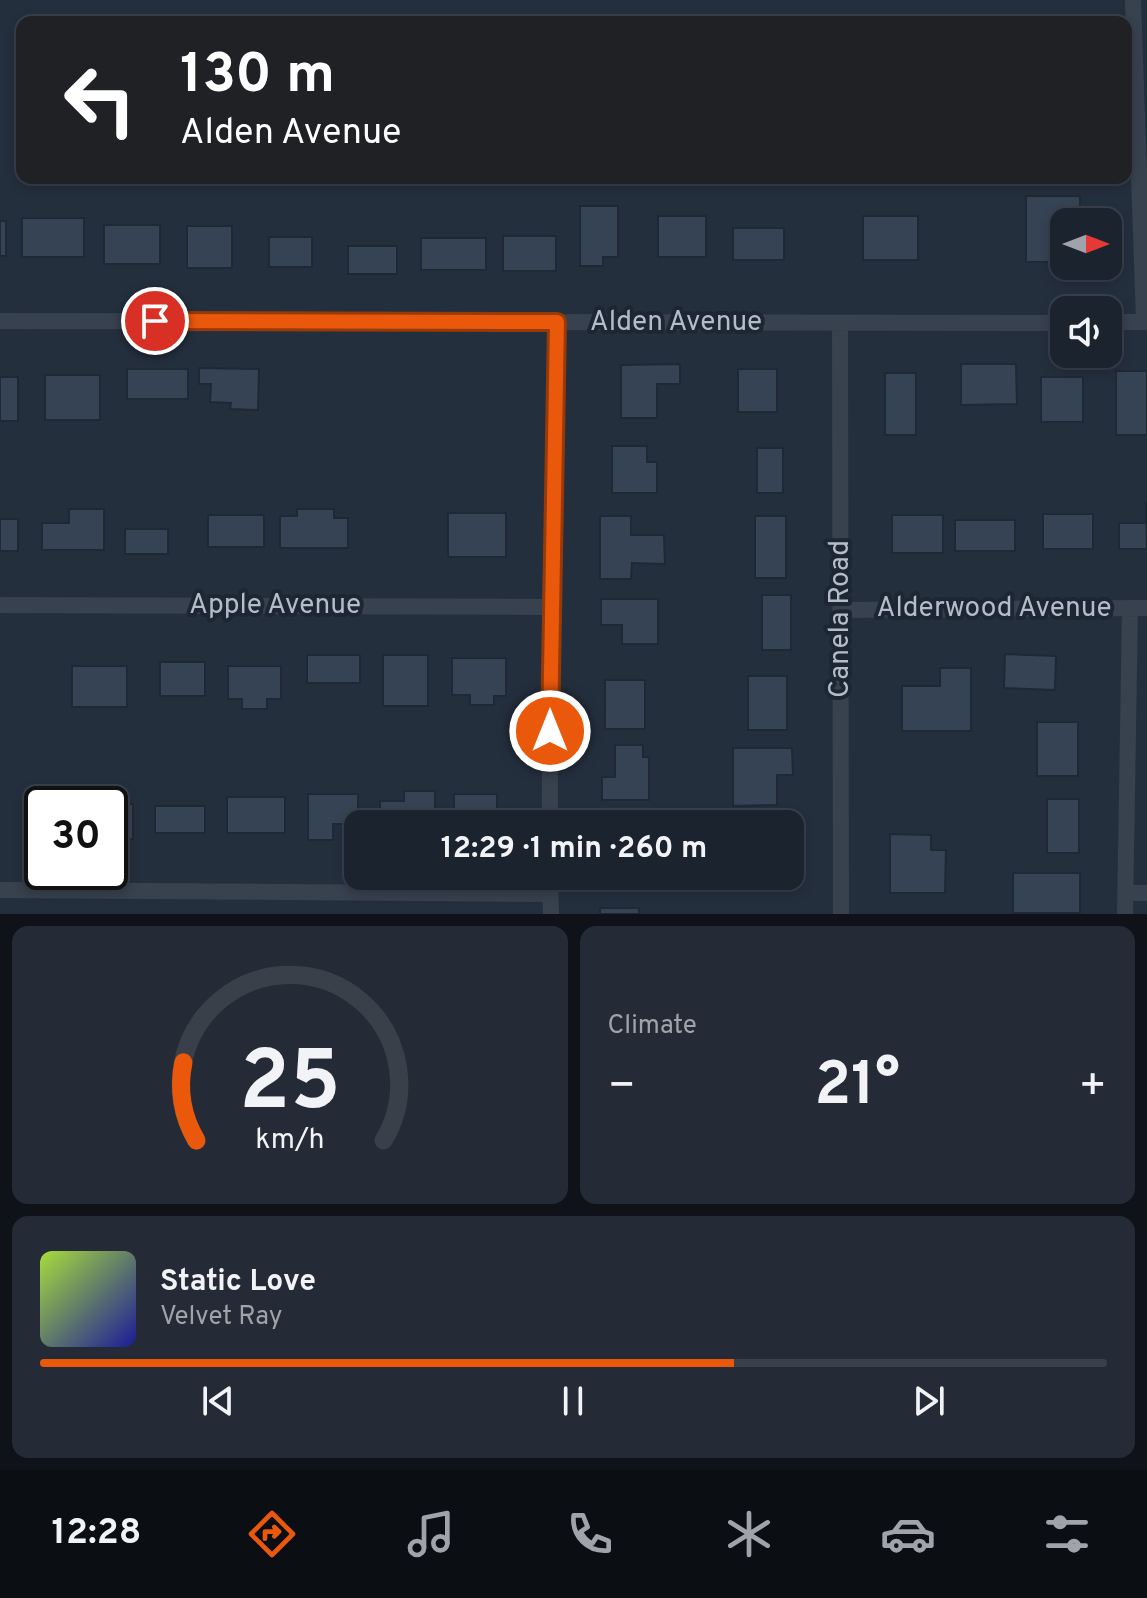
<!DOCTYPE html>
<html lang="en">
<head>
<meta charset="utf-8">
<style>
  body { margin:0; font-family:Overpass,sans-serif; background:#242b36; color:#f1f3f6; height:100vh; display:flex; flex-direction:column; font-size:30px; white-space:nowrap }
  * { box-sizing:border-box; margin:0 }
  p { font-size:26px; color:#a0a4aa }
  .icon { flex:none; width:44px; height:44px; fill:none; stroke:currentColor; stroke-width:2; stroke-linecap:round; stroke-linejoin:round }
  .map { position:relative; height:914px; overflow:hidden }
  .sheet { display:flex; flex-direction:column; gap:12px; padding:12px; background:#0f1319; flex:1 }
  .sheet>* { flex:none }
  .top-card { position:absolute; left:16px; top:16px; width:1116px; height:168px; border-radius:16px; box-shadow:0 4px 12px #0003,0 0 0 2px #39404a; background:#202124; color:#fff; overflow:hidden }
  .needle { width:52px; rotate:90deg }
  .fabs { position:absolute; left:1050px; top:208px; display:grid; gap:16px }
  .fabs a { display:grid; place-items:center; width:72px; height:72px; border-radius:16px; background:#1b232e; box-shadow:0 4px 12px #0003,0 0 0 2px #39404a; font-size:40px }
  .speed { position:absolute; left:24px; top:786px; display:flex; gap:16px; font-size:40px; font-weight:700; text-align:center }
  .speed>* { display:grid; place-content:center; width:104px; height:104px; border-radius:50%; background:#1b232e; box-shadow:0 4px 12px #0003,0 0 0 2px #39404a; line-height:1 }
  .speed .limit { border:4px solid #111; border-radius:12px; background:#fff; color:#111 }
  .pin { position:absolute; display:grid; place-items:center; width:68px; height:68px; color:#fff; margin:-34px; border:4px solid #fff; border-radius:50%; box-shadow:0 2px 8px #0007 }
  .me { position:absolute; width:88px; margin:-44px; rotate:0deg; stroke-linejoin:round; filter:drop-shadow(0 0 6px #0008) }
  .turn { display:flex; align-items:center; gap:28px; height:168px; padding:0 32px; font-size:36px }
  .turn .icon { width:104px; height:104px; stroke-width:2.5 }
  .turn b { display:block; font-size:56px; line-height:68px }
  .big { font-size:60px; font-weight:700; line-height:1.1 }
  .sheet .tile { flex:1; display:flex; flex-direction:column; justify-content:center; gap:12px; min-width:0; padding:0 28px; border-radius:16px; background:#242b36 }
  .sheet .dial { align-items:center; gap:0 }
  .dial svg { height:208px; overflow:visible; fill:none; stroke:#39404a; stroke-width:7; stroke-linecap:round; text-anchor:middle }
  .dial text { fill:#f1f3f6; stroke:none }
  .song { display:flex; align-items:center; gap:24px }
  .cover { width:96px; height:96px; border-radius:12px; background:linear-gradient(135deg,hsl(80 70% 55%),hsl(240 70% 35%)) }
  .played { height:8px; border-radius:4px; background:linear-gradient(90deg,#ea580c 65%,#39404a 65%) }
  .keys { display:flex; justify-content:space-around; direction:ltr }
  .heat { display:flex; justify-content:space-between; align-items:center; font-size:44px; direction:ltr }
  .sheet .tiles { flex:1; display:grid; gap:12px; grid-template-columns:1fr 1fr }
  .tile:last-child { grid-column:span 2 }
  .trip { position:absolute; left:344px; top:810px; width:460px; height:80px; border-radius:16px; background:#1b232e; box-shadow:0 4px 12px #0003,0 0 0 2px #39404a; font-weight:700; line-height:80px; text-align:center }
  .tab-bar { display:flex; height:128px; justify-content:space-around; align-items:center; background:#0b0e12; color:#a0a4aa }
  .tab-bar .icon { width:56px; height:56px }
  .tab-bar .current { color:#ea580c }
  .tab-bar b { font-size:36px; color:#f1f3f6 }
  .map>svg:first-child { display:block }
</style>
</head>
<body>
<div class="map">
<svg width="1147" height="914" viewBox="0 0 1147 914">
  <rect width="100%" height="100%" fill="#242f3e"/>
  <path fill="#364354" stroke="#1f2835" stroke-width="2" d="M1026,196H1080V218H1096V222H1064V262H1026Z
    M580,206H618V257H603V266H580Z
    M658,216H706V257H658Z
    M863,216H918V260H863Z
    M22,218H84V257H22Z
    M0,221H6V256H0Z
    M104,225H160V264H104Z
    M187,226H232V268H187Z
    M733,228H784V260H733Z
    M503,236H556V271H503Z
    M269,237H312V267H269Z
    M421,238H486V270H421Z
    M348,246H397V274H348Z
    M680,364V384H657V418H621V365Z
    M961,364H1016L1017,404L961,405Z
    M199,368L259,369L258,410L230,409L231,403L210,402L211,384H199Z
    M127,369H188V399H127Z
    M738,369H777V412H738Z
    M1116,371H1147V435H1116Z
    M885,373H916V435H885Z
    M45,375H100V420H45Z
    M0,377H18V421H0Z
    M1041,377H1083V422H1041Z
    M612,446H647V462H657V493H612Z
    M757,448H783V493H757Z
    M1146,502L1147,549H1119V523H1146Z
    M69,509H104V550H42V523H69Z
    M297,509H334V518H348V548H280V516H297Z
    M448,513H506V557H448Z
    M1043,514H1093V549H1043Z
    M208,515H264V547H208Z
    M892,515H943V553H892Z
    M600,516H631V535H664L665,564L632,563L631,579H600Z
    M755,516H786V578H755Z
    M0,519H18V551H0Z
    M955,520H1015V551H955Z
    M125,529H168V554H125Z
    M762,595H791V650H762Z
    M601,599H658V644H622V625H601Z
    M1005,654L1056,656L1055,690L1004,688Z
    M307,655H360V683H307Z
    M383,655H428V706H383Z
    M452,658H506V696H494V705H470V695H452Z
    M160,662H205V696H160Z
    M72,666H127V707H72Z
    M228,666H281V699H267V709H242V699H228Z
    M940,668H971V731H902V686H940Z
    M748,676H787V730H748Z
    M605,680H645V729H605Z
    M1037,722H1078V776H1037Z
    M615,745H643V757H649V800H602V777H615Z
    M733,748H792L793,775H777V805L733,806Z
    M77,790H121V804H133V839H110V804H77Z
    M404,791H435V824H380V801H404Z
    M308,794H358V824H333V840H308Z
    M454,794H497V824H454Z
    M227,797H285V833H227Z
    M1047,799H1079V853H1047Z
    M155,806H205V833H155Z
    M890,834L931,835V850H946L945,893H890Z
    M1013,873H1080V913H1013Z
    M740,876H777V885H740Z
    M600,908H639V914H600Z"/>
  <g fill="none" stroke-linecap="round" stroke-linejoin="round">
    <path stroke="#38414e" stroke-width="16" d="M1133,0L1144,322
      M0,321L1064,323
      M1108,322H1147
      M840,324L841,914
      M0,605L550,607
      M841,610L1147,608
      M550,824V607L557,322
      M550,876L551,914
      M0,890L550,894
      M1125,893H1147
      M1125,914L1130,608"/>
  </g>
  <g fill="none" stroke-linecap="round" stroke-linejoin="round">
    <g stroke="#983908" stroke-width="20">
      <path id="route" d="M155,321L557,322L550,731"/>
    </g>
    <use href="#route" stroke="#ea580c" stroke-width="14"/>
  </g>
  <g text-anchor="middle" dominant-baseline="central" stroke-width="8" stroke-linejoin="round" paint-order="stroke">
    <g font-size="28" fill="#b4bcc9" stroke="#1d2633">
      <text x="676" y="323">Alden Avenue</text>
      <text x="275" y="606">Apple Avenue</text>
      <text x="994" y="609">Alderwood Avenue</text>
      <text transform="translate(841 619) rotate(-90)">Canela Road</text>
    </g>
  </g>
</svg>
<div class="fabs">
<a><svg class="needle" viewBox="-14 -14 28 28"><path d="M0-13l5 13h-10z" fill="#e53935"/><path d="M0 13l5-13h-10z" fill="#a0a4aa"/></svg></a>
<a><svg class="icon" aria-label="sound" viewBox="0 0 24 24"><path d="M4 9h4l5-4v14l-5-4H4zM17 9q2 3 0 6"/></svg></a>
</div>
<div class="speed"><div class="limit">30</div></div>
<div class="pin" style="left:155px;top:321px;background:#d93025"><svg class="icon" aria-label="arrive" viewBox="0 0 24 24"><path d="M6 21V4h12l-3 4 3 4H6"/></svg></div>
<svg class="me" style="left:550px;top:731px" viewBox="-20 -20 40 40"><circle r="17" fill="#ea580c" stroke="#fff" stroke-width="3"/><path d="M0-11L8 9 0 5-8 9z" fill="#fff"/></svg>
<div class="trip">12:29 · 1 min · 260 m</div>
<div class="top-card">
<div class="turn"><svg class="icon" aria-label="left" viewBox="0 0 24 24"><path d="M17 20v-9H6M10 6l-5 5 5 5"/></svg><div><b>130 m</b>Alden Avenue</div></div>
</div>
</div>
<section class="sheet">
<div class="tiles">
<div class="tile dial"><svg viewBox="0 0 100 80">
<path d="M14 69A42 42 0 1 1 86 69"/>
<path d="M14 69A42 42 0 0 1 9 39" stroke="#ea580c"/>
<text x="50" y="56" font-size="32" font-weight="700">25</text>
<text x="50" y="72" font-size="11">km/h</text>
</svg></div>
<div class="tile"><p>Climate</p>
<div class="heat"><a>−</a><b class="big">21°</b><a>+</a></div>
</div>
<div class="tile">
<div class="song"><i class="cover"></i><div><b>Static Love</b><p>Velvet Ray</p></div></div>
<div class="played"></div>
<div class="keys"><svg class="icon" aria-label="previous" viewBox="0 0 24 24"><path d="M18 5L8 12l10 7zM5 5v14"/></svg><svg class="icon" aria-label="pause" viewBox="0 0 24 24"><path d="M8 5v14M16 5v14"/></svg><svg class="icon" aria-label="next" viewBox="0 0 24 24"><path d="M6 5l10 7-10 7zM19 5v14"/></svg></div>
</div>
</div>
</section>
<nav class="tab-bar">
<b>12:28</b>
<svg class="icon current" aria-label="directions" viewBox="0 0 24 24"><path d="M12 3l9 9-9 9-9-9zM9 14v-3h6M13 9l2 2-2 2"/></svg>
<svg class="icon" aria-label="music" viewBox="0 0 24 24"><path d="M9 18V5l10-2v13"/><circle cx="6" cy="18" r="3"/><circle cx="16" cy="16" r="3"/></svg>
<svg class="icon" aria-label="phone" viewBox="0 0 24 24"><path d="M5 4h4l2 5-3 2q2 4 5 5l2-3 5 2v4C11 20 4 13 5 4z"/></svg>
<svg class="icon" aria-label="climate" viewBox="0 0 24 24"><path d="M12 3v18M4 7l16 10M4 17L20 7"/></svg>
<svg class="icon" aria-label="car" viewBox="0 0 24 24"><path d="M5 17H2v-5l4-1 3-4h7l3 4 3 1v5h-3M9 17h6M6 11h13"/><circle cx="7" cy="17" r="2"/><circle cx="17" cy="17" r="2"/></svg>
<svg class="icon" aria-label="filters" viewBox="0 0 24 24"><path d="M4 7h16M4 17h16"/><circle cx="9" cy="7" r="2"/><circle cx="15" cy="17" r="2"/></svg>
</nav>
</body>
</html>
